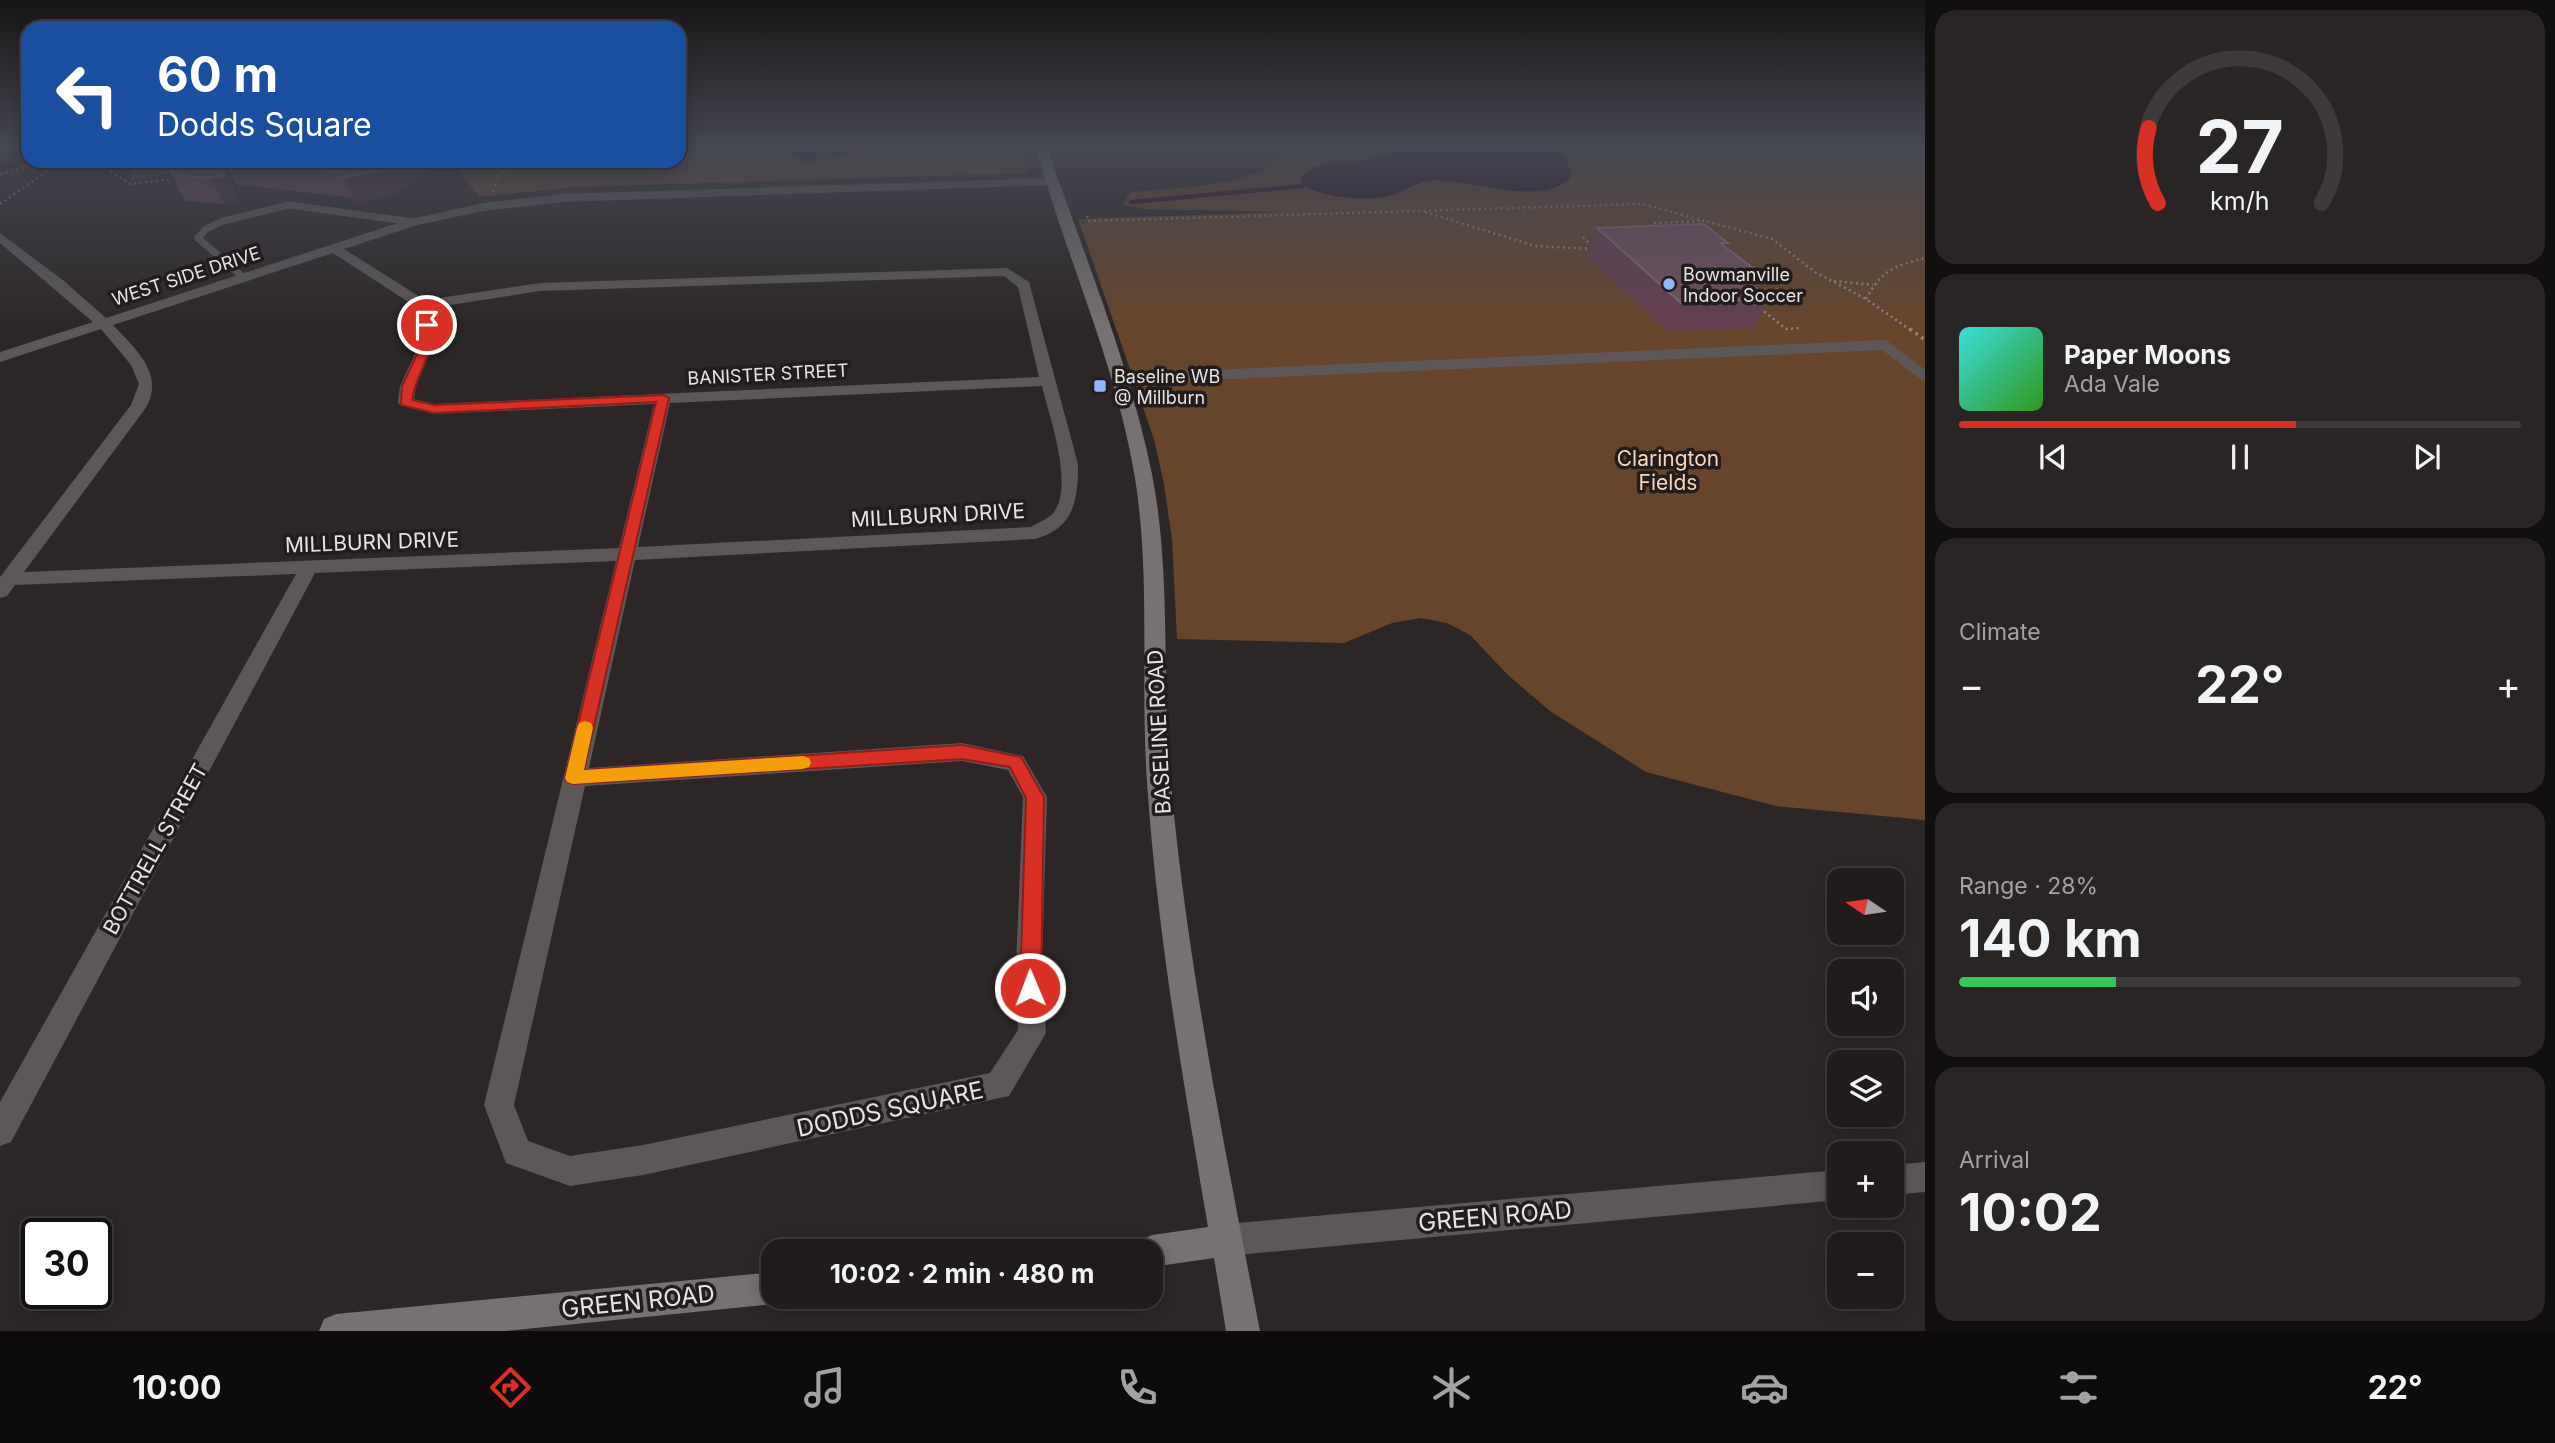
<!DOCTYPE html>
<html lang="en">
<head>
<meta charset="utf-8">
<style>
  body { margin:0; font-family:Inter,sans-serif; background:#292525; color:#f1f3f6; height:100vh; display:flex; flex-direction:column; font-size:26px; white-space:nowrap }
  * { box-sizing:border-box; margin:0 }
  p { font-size:23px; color:#a2a1a3 }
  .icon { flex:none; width:38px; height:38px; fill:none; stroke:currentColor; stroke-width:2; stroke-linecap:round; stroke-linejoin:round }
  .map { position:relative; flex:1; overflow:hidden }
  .panel { display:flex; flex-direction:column; gap:10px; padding:10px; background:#120f0f; width:630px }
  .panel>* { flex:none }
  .top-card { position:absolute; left:21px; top:21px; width:665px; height:147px; border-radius:21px; box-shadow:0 4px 18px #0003,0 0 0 2px #3e3a3b; background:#1a4fa0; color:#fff; overflow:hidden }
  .needle { width:46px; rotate:283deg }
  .controls { position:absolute; left:1827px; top:868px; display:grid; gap:14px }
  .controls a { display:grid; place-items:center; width:77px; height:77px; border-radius:14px; background:#211c1c; box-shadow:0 4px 18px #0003,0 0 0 2px #3e3a3b; font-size:35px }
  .speed { position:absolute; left:21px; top:1218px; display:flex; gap:14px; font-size:35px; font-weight:700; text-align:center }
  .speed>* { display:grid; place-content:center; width:91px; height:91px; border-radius:50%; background:#211c1c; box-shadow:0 4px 18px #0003,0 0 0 2px #3e3a3b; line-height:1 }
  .speed .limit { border:4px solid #111; border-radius:10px; background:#fff; color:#111 }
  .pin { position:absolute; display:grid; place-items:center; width:60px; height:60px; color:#fff; margin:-30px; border:4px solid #fff; border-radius:50%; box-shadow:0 2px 7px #0007 }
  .me { position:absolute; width:77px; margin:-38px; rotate:359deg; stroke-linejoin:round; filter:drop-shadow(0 0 5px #0008) }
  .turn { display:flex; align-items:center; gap:24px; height:147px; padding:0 21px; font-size:32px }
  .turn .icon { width:91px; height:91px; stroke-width:2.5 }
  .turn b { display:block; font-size:49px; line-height:60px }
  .big { font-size:52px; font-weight:700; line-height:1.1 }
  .panel .tile { flex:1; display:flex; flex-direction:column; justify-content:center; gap:10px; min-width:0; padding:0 24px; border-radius:21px; background:#292525 }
  .panel .dial { align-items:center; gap:0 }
  .dial svg { height:182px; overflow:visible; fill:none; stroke:#3e3a3b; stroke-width:7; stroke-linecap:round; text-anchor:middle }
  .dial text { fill:#f1f3f6; stroke:none }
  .song { display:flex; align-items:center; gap:21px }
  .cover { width:84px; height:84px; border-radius:10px; background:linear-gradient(135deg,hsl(180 70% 55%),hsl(110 70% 35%)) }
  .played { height:7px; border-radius:4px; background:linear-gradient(90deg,#d93025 60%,#3e3a3b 60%) }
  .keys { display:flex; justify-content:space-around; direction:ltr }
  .heat { display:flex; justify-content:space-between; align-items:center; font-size:38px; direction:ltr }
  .charge { height:10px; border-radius:5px; background:linear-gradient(90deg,#34c759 28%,#3e3a3b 0) }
  .trip { position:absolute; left:761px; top:1239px; width:402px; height:70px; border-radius:21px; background:#211c1c; box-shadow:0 4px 18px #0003,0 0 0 2px #3e3a3b; font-weight:700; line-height:70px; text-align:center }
  .tabs { display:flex; height:112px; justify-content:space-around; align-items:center; background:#0d0b0b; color:#a2a1a3 }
  .tabs .icon { width:49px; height:49px }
  .tabs .selected { color:#d93025 }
  .tabs b { font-size:32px; color:#f1f3f6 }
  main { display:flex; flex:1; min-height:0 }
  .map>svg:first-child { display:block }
</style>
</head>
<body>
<main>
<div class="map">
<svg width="1925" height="1331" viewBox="0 0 1925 1331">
  <rect width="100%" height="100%" fill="#2c2626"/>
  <path fill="#67452b" d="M679,144H1019L1028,173L575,187L479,197L452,161H679Z
    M1296,144H1386L1390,151L1379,159L1352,161L1359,197L1391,196L1414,184L1434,180L1496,188L1568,161L1549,144H1925V820L1776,806L1646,772L1550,711L1509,676L1470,635L1447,623L1421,618L1392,623L1344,643L1177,639L1172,540L1164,484L1154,439L1078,219L1283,212L1144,209L1122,205L1131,192C1184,186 1259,190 1296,144Z
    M148,161H194L186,171L130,181L135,166Z"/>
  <path fill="#250924" d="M778,144H861L852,153L806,163C795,153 789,158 778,144Z
    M1386,144H1549L1567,161L1571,177C1541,208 1475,180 1437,180C1419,180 1408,190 1392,195C1373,202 1311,198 1300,181C1318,149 1363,171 1390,151Z"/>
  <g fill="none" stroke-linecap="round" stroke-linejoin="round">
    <path stroke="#250924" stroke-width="4.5" d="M957,144L958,150
      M0,169L28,161
      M1131,202L1303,186"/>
    <path stroke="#8e8989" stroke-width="2.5" stroke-dasharray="2 3.5" stroke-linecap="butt" d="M941,144L955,154L990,166
      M679,161L727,152L743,144
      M682,161V181
      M35,164L102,166L130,184L173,179
      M0,174L46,161
      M493,192L497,177L521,161
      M0,204L55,165
      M1425,212L1535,246L1593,249
      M1087,216L1088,221L1642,204L1772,239L1815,272L1866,299L1912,331
      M1654,223L1703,221
      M1583,237L1592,246
      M1834,281L1873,285
      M1866,299C1882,270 1894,266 1925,258
      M1760,308L1786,329L1800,328"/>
    <path stroke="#8e8989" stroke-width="3.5" stroke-dasharray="2.5 4.5" stroke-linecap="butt" d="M1910,329L1925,340"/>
    <path stroke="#5b5857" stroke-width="7" d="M244,278L198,238L206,229L223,221L289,205L414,222"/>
    <path stroke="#5b5857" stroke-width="10" d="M1118,379L1884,345L1925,376"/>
    <path fill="#5b5857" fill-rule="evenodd" d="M1052,178L1056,179V185L562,202L484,211L417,225L344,249L425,300L540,283L1007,268L1029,282L1078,464C1078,499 1075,528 1035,539L635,560L589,768L962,743L1023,756L1047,797L1042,965L1046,1033L1009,1096L643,1175L570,1186L506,1163L484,1105L616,561L315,573L11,1142L0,1146V1102L296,574L15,585L7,596L0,598V577L131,405L139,384L131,365L101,329L0,362V352L93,322L0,243V233L64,281L106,318L410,219L484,203L562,194ZM333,253L416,307L421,341L400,386L398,402L400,405L434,414L654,404L619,548L24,572L145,409C166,375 136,349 113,325ZM1004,276L1018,287L1039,377L434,404L414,399L416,386L435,341L431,308L540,291ZM1042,386C1049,416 1074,484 1054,512C1050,518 1037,523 1031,527L638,547L670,403ZM962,761L1008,770L1023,797L1016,965L1018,1030L990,1073L643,1145L570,1156L528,1141L514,1105L585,786Z
      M1925,1162V1192L1892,1195V1165Z
      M1839,1170V1200L1226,1256L1215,1251L1210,1240L1215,1229L1226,1224Z"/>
    <path fill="#777271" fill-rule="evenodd" d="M1035,144H1046C1083,253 1129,361 1152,474C1172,576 1161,681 1171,784C1188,968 1225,1150 1260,1331H1226L1214,1258L1152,1267V1251H1136L1141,1240L1152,1235L1208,1227C1183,1080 1157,931 1147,782C1140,681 1151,579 1135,478C1116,362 1065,256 1035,144Z
      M774,1272V1297H787L774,1304L506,1331H319L324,1319L336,1314Z"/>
  </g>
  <path fill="#663f50" d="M181,161H222L231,181L237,201L224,204L185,201L172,175Z
    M225,161H436L437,166L391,196L355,203L353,198L236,184Z
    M1597,228L1728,243L1726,248L1754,269L1747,281L1770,299L1754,328L1667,331L1585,255Z"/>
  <path fill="#492e39" d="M220,161H222L231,181L237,201L224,204L211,178Z
    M396,161H436L437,166L391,196L355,203L345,177Z"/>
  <path fill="#745160" stroke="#866874" stroke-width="2" d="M181,161H220L224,175L211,178L172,175V162Z
    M245,161H396L381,170L345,177L343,172Z
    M1704,224L1728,243H1720L1754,269L1733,270L1770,299L1681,303L1597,228Z"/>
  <linearGradient id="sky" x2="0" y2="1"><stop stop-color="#181515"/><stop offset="0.44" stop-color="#454752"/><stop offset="1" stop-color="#454752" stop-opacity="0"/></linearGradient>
  <rect width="1925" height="330" fill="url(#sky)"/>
  <path fill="#d93025" stroke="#8d1f18" stroke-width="2" d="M427,321L433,325C435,352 416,373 412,400L434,405L663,395L669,398L584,770L962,745L1021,757L1044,797L1041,988L1038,995L1030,997L1023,995L1020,988L1026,798L1010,767L962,759L573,784L567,782L565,778L656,402L434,413L401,405L402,386L423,341L421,325Z"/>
  <path fill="#f59e0b" d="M585,721L591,723L593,728L584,770L803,756L809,758L811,763L809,767L803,769L573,784L567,782L565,778L577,728L579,723Z"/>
  <g fill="#93b7fd" stroke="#221c1d" stroke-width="2.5">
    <circle cx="1669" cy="284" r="7"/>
    <rect x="1093" y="379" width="14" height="14" rx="3.5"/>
  </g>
  <g text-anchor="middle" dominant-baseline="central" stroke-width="7" stroke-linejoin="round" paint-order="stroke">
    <g font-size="18" fill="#e7e3e3" stroke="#221c1d" text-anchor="start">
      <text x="1683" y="274">Bowmanville<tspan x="1683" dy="21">Indoor Soccer</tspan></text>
      <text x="1114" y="376">Baseline WB<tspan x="1114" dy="21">@ Millburn</tspan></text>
    </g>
    <g font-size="18" fill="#e7e3e3" stroke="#221c1d">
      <text transform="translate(186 276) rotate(-18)">WEST SIDE DRIVE</text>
      <text transform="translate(768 374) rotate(-3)">BANISTER STREET</text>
    </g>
    <g font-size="21" fill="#fad4b8" stroke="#221c1d">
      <text x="1668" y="458">Clarington<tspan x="1668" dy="24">Fields</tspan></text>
    </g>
    <g font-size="21" fill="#e7e3e3" stroke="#221c1d">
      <text transform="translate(938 515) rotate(-3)">MILLBURN DRIVE</text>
      <text transform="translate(372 542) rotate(-2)">MILLBURN DRIVE</text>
      <text transform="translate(1159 732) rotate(-93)">BASELINE ROAD</text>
      <text transform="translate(155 849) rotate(-61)">BOTTRELL STREET</text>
    </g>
    <g font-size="24" fill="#e7e3e3" stroke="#221c1d">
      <text transform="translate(890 1109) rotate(-12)">DODDS SQUARE</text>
      <text transform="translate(1495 1216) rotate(-5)">GREEN ROAD</text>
      <text transform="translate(638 1301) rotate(-6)">GREEN ROAD</text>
    </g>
  </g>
</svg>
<div class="controls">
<a><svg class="needle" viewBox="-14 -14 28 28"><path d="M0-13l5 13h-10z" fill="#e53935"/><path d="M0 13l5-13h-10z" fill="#a2a1a3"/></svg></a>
<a><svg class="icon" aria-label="sound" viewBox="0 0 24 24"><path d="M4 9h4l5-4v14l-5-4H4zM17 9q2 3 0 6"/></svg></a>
<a><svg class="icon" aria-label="layers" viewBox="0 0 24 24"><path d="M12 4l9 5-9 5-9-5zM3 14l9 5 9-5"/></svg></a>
<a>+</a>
<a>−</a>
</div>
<div class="speed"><div class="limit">30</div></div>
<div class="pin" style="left:427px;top:325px;background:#d93025"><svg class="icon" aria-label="arrive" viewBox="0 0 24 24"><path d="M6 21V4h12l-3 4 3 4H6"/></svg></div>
<svg class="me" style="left:1030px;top:988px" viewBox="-20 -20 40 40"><circle r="17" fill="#d93025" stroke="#fff" stroke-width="3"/><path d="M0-11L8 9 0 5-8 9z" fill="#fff"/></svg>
<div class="trip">10:02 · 2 min · 480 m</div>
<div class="top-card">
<div class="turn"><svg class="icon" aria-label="left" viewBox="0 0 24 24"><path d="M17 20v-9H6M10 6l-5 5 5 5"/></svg><div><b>60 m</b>Dodds Square</div></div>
</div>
</div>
<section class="panel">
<div class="tile dial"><svg viewBox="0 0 100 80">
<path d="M14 69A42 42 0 1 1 86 69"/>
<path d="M14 69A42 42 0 0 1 10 36" stroke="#d93025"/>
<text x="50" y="56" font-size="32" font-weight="700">27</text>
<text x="50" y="72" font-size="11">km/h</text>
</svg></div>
<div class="tile">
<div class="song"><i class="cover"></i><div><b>Paper Moons</b><p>Ada Vale</p></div></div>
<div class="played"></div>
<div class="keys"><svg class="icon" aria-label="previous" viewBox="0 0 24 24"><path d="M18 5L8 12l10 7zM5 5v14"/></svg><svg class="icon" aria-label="pause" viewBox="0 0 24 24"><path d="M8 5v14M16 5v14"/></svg><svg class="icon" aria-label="next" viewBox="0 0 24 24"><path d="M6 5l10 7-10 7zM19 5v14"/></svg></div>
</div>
<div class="tile"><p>Climate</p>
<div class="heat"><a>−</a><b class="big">22°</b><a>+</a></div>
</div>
<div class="tile"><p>Range · 28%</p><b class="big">140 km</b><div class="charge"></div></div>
<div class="tile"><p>Arrival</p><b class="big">10:02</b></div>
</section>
</main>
<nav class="tabs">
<b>10:00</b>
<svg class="icon selected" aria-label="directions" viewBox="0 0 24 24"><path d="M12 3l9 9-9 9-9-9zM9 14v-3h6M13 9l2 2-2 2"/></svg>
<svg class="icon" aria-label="music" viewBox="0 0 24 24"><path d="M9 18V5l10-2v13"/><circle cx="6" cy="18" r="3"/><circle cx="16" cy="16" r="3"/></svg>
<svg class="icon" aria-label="phone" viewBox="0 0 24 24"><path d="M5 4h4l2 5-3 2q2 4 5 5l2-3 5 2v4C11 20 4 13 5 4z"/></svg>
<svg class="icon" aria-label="climate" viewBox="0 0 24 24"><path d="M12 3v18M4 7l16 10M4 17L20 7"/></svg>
<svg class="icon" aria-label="car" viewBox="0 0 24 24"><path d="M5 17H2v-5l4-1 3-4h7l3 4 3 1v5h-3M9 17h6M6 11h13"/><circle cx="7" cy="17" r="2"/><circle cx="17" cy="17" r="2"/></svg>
<svg class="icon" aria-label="filters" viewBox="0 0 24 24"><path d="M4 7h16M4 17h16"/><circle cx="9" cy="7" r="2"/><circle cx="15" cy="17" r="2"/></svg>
<b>22°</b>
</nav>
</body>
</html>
